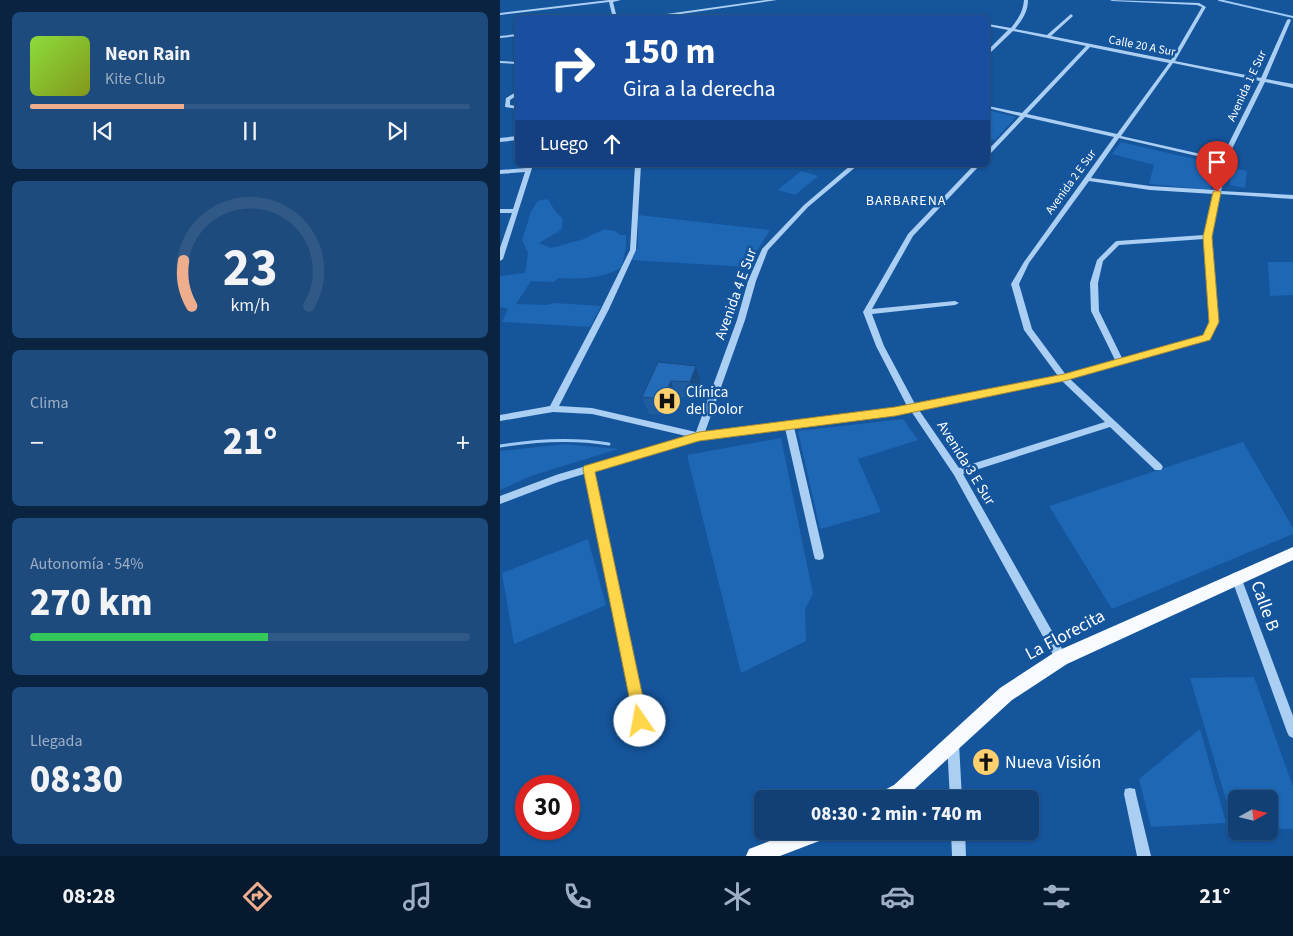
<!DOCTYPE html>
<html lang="es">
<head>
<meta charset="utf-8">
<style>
  body { margin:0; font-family:"Source Sans 3",sans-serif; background:#1e4b7d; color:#f1f3f6; height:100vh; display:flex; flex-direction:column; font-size:19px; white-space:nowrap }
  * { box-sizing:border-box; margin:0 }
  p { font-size:16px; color:#9cafc5 }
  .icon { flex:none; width:28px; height:28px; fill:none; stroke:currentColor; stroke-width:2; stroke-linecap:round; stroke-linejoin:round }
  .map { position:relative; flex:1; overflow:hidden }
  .sheet { display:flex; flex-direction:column; gap:12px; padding:12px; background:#092340; width:500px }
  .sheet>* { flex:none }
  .hud { position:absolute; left:15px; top:15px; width:475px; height:152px; border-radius:8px; box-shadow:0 1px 4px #0004,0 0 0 1px #305987; background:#1a4fa0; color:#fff; overflow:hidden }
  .needle { width:32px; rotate:82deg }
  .buttons { position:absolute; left:728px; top:790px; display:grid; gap:10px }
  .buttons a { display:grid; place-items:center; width:50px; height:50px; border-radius:8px; background:#104075; box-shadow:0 1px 4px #0004,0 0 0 1px #305987; font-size:25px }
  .speed { position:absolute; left:15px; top:775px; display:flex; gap:10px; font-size:25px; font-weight:700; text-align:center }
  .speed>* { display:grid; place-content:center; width:65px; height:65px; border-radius:50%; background:#104075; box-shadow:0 1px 4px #0004,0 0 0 1px #305987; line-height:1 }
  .speed .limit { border:8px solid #d22; background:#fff; color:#111 }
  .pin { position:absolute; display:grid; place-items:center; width:42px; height:42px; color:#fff; margin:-51px -21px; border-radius:50% 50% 50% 0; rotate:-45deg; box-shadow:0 0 5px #0007 }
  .pin .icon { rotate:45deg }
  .me { position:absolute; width:55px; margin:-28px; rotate:348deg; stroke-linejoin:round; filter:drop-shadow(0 0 4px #0008) }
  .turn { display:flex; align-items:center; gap:18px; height:105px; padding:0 25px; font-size:22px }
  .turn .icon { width:65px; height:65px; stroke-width:2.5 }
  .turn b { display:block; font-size:35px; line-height:42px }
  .then { display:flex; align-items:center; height:48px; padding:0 25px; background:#0003; gap:10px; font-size:19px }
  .big { font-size:38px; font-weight:800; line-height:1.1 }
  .sheet .tile { flex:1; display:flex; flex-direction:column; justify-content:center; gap:8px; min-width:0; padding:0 18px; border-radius:8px; background:#1e4b7d }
  .sheet .dial { align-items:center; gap:0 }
  .dial svg { height:130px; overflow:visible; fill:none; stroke:#305987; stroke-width:7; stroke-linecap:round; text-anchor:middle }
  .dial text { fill:#f1f3f6; stroke:none }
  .song { display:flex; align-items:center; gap:15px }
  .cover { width:60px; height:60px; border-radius:8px; background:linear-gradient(135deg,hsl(90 70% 55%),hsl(70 70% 35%)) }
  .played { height:5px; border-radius:2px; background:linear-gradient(90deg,#eead8d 35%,#305987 35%) }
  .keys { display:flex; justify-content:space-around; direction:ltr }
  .heat { display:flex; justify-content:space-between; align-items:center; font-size:28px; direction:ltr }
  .charge { height:8px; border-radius:4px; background:linear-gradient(90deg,#34c759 54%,#305987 0) }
  .trip { position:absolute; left:254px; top:790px; width:285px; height:50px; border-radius:8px; background:#104075; box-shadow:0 1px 4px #0004,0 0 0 1px #305987; font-weight:800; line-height:50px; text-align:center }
  .dock { display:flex; height:80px; justify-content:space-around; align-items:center; background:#061a2f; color:#9cafc5 }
  .dock .icon { width:35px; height:35px }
  .dock .selected { color:#eead8d }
  .dock b { font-size:22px; color:#f1f3f6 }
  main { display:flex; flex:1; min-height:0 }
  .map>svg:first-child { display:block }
</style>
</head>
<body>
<main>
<section class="sheet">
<div class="tile">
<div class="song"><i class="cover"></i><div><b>Neon Rain</b><p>Kite Club</p></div></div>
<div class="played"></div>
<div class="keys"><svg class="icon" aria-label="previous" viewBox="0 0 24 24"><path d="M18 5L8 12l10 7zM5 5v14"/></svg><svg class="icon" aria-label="pause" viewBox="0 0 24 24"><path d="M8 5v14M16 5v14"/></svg><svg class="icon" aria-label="next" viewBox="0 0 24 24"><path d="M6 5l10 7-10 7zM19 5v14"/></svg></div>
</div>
<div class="tile dial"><svg viewBox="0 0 100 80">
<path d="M14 69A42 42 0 1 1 86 69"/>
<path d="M14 69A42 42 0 0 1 9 41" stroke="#eead8d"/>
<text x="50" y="56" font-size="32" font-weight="700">23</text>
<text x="50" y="72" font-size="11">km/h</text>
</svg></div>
<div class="tile"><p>Clima</p>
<div class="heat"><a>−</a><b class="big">21°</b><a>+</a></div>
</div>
<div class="tile"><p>Autonomía · 54%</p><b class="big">270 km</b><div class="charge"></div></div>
<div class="tile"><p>Llegada</p><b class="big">08:30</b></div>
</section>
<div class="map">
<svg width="793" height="856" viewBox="0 0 793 856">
  <rect width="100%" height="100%" fill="#15559c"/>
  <path fill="#1e67b5" d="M488,110L516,117L495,140L488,138Z
    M621,142L716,164L710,190L649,184L654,165L612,154Z
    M732,168L747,171L745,188L730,185Z
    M301,171L318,176L295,195L278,190Z
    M48,199L55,211L63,219L61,230L39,243L51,248L84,239L104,229L115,231L120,235H126V247L122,267C103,279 79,279 58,278L54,282L31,281L16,304L47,305L55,303L101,306L90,327L2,322L8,309L0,307V276L25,273L28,253L22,240L31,212L38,201Z
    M138,215L270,230L247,267L131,260L138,247Z
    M768,262H793V295L770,296Z
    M403,419L418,440L358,459L381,512L320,529L298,431Z
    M281,438L313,594L305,609L306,641L241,673L187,455Z
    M743,442L793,528V534L612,609L549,506Z
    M65,444L118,449L31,476L0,490V451Z
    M88,539L106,605L14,644L2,573Z
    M754,677L793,787V829H769V799H736L735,830L690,678Z
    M700,729L726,823L651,827L639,779Z"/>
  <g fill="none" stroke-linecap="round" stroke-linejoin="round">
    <path stroke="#9ec9f5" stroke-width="2" d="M719,0L793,17"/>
    <path stroke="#9ec9f5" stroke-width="3" d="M0,446C37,440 72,438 109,444"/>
    <path fill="#abcef3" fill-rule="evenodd" d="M109,0H121L113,2L117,18H113L109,2L0,15V13Z
      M266,0H277L153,18H138Z
      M524,0H528C528,12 522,20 515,29L547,35L571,14L573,16L551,36L671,60L702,7L697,5L612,1L610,0L699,3L706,7L675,61L761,78L787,20L789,19L791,20L766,79L793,84V88L765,82L732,149L721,191L793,195V199L720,194L710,237L718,322L710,337L709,339L570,379L661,464L663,467L661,470H655L610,427L463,474L565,654L567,658L565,662L561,663L557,662L454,475L411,411L294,427L324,556L323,559L319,560L315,559L314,556L285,428L199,439L93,471L146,721L144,725L140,727L136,725L84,474L58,482L0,504V496L56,475L186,436L92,414L53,412L0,421V415L50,406L101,309L130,250L135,165H141L136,250L109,309L59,406L92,408L196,432L237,320L248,281L262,249L304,205L351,165H358L308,207L268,250L256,281L245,320L205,432L407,406L376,346L363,312L408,234L474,165H480L413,236L372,309L455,301L459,303L455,305L372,314L384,346L415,404L558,376L524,330L511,284L524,262L614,137L525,117L490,154L488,155V150L520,116L488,108V106L522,113L586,46L513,31L490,53H488V50L508,30L488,26V24L511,28C518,19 523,12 524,0ZM590,47L669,63L617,134L527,114ZM673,63L760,81L726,149L723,159L621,136ZM619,138L723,162L715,190L650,186L591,178ZM589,181L650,190L714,194L704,235L617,241L615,242L597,260L590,283L591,311L615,360L566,375L532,329L519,284L529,263ZM704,239L710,322L703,335L622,358L599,311L598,283L603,261L619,245ZM562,381L605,422L459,468L419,410Z
      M443,17L451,18H441Z
      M18,34V36L0,38V36Z
      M0,61L18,62V64L0,63Z
      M18,91V95L10,100V105L18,106V109L5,107L6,98Z
      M18,136V140L0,142V138Z
      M27,165H33L3,259L0,261V248L12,213H0V209H13L25,172L0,174V170L26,168Z
      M736,572L740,574L741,577L793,716V738L789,736L787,732L731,577L732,574Z
      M453,737L457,739L459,743L462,799H450L447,743L449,739Z
      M630,788L635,789L636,794L651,856H637L624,794L625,789Z
      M451,831H465L466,856H452Z"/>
    <path fill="#f7faff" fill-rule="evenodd" d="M793,547V560L567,664L512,700L406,797L376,799L379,793L394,785L500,688L555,652Z
      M295,831H329L327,838L280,856H246L249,849Z"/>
  </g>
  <path fill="#1f5da0" d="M196,366L201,383L195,398L176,397L168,415L149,414L142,397Z"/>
  <path fill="#194c82" d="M196,366L201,383L195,398L190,382Z
    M171,381L176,397L168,415L162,399Z"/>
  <path fill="#246cba" stroke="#194c82" d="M158,362L196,366L190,382L171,381L162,399L142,397Z"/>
  <path fill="#ffd54a" stroke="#a68a30" d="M717,190L721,192L712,237L719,322L710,340L564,381L395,416L199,441L95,472L148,721L145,726L140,729L135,726L83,469L84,466L199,432L395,407L564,374L703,335L709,322L703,237L713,192Z"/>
  <defs>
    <g id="hospital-disc" transform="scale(1.4375)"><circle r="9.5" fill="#ffd06d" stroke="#15559c"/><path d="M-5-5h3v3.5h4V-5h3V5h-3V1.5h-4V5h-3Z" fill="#111"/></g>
    <g id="church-disc" transform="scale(1.4375)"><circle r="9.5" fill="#ffd06d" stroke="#15559c"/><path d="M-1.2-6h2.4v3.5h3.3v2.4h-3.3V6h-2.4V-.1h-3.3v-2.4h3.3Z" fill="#111"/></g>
  </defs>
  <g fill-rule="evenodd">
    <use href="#hospital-disc" x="167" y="401"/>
    <use href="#church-disc" x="486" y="762"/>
  </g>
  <g text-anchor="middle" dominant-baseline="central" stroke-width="5" stroke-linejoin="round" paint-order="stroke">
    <g font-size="12" fill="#fff" stroke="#15559c">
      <text transform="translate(642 46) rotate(11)">Calle 20 A Sur</text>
      <text transform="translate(747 86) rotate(-65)">Avenida 1 E Sur</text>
      <text transform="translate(571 182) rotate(-54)">Avenida 2 E Sur</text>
    </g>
    <g font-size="14" letter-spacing="1" fill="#fff" stroke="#15559c">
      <text x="406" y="201">BARBARENA</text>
    </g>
    <g font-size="15" fill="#fff" stroke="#15559c">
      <text transform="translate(236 294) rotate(-70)">Avenida 4 E Sur</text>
      <text transform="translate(466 463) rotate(58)">Avenida 3 E Sur</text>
    </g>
    <g font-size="15" fill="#fff" stroke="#15559c" text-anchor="start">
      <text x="186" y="392">Clínica<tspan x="186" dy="17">del Dolor</tspan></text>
    </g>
    <g font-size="18" fill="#fff" stroke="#15559c">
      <text transform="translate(765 606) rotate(70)">Calle B</text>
      <text transform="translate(565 635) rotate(-28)">La Florecita</text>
    </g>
    <g font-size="18" fill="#fff" stroke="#15559c" text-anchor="start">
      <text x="505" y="762">Nueva Visión</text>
    </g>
  </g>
</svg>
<div class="buttons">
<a><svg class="needle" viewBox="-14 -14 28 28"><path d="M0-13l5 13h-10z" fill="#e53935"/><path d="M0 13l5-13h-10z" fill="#9cafc5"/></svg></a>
</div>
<div class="speed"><div class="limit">30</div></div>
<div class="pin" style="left:717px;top:192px;background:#d93025"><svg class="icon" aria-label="arrive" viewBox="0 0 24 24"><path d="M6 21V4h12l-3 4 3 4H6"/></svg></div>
<svg class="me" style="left:140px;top:721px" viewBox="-20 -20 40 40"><circle r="19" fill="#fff"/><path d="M0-13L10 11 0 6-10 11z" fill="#ffd54a"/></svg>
<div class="trip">08:30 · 2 min · 740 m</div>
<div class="hud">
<div class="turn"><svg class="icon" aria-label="right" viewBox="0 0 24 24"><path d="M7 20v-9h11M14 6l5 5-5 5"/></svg><div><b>150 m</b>Gira a la derecha</div></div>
<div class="then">Luego<svg class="icon" aria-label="ahead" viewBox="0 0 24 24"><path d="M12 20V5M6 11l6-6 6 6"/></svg></div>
</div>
</div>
</main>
<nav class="dock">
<b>08:28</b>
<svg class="icon selected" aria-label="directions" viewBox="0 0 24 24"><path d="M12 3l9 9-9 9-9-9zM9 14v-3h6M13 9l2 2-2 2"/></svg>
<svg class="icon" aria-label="music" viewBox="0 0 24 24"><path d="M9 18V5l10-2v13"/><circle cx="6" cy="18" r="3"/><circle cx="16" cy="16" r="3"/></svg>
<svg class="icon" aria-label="phone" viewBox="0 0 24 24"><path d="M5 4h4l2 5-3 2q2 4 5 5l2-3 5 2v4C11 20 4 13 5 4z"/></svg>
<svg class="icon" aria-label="climate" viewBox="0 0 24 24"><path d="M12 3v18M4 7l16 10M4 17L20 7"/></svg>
<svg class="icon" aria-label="car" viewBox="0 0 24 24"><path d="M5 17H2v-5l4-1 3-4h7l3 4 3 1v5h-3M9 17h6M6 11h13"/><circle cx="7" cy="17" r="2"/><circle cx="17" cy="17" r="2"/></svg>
<svg class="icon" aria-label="filters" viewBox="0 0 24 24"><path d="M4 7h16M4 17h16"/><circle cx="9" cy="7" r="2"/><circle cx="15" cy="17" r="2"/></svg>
<b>21°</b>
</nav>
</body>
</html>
